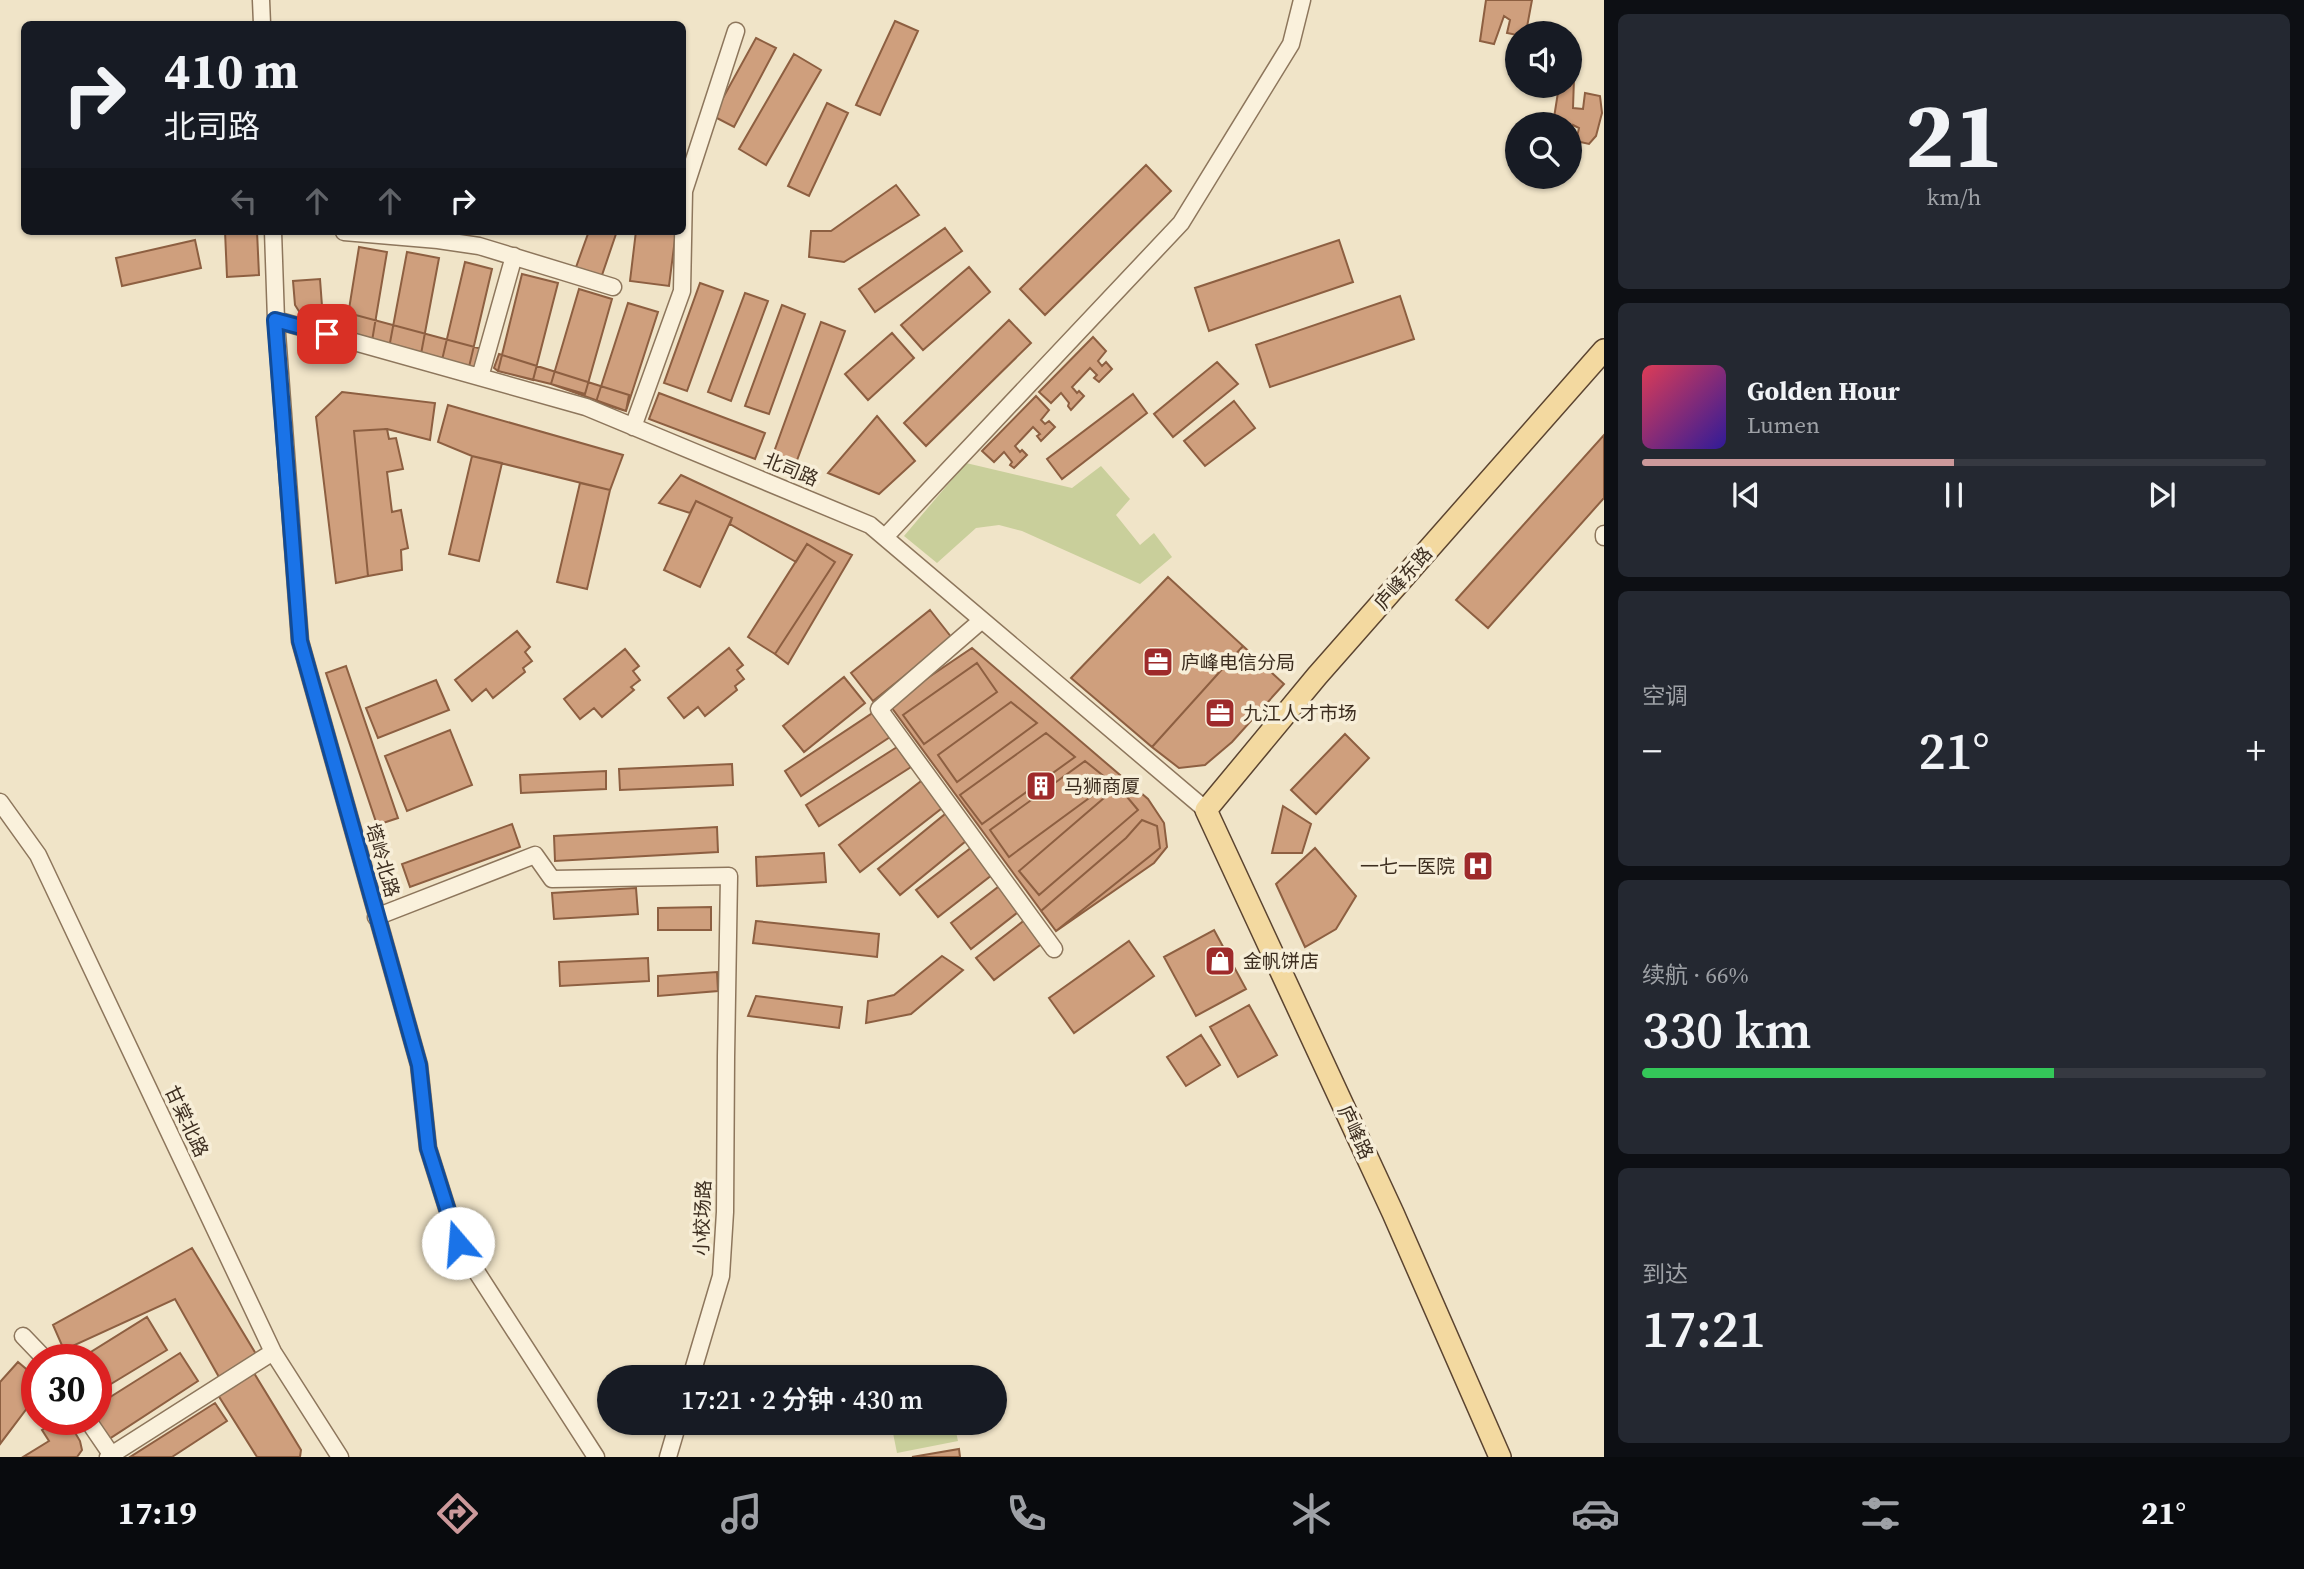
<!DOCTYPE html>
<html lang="zh">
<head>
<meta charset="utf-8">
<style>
  body { margin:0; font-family:"Source Serif 4","Noto Sans SC",serif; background:#242831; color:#f1f3f6; height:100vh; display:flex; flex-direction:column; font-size:26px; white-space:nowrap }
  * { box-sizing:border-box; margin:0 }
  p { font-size:23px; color:#9ea1a6 }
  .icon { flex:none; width:38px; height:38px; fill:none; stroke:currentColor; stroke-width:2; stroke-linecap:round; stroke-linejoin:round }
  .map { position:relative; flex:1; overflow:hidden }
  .side { display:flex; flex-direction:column; gap:14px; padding:14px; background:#0d0f14; width:700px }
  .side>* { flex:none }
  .banner { position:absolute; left:21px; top:21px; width:665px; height:214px; border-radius:10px; box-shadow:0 2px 5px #0004; background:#171b24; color:#f1f3f6; overflow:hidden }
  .tools { position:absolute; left:1505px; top:21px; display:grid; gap:14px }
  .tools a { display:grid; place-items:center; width:77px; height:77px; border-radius:50%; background:#171b24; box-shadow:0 2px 5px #0004; font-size:35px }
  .speed { position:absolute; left:21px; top:1344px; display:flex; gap:14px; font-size:35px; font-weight:700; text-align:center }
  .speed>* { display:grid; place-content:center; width:91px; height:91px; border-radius:50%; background:#171b24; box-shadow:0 2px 5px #0004; line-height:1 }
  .speed .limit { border:10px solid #d22; background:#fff; color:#111 }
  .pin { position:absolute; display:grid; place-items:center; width:60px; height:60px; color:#fff; margin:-30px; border-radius:14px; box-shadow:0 4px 10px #0006 }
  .me { position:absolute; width:77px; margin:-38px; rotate:342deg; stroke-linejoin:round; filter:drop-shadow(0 0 5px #0008) }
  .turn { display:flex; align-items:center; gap:24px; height:147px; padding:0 28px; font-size:32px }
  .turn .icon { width:91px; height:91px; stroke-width:2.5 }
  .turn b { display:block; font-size:49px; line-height:60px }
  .lanes { display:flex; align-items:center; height:66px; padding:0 28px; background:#0003; justify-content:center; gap:35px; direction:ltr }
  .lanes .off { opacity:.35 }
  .big { font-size:52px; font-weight:600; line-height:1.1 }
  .side .card { flex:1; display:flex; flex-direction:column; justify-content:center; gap:10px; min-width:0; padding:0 24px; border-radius:10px; background:#242831 }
  .side .dial { align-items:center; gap:0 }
  .dial b { font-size:91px; line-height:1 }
  .song { display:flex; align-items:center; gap:21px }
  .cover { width:84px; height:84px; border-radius:10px; background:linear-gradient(135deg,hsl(350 70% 55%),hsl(250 70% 35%)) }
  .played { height:7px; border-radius:4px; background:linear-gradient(90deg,#cc999b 50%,#363941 50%) }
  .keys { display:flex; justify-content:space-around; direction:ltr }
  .heat { display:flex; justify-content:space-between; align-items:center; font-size:38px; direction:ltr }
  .charge { height:10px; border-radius:5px; background:linear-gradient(90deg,#34c759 66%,#363941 0) }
  .trip { position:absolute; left:597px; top:1365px; width:410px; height:70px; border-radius:35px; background:#171b24; box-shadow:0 2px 5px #0004; font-weight:600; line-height:70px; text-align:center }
  .tab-bar { display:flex; height:112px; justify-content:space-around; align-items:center; background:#090b0e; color:#9ea1a6 }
  .tab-bar .icon { width:49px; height:49px }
  .tab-bar .active { color:#cc999b }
  .tab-bar b { font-size:32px; color:#f1f3f6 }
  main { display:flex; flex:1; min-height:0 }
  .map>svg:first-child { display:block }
</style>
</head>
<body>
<main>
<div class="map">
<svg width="1604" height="1457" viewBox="0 0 1604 1457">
  <rect width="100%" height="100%" fill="#f0e4c8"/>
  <path fill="#c9cf9b" d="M966,463L1072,488L1101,466L1130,499L1116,515L1140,545L1154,533L1172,557L1140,584L1022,531L999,525L976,528L937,563L904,536Z
    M891,1423H954L958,1441L897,1453Z"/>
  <path fill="#cf9f7d" stroke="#8d5f41" stroke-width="2" d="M1486,0H1532L1527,27L1517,35L1507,33L1510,20L1504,16L1494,44L1480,41Z
    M895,21L918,31L880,115L856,105Z
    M756,38L776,48L734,127L713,116Z
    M794,54L821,70L766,165L739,149Z
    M1570,77L1574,78L1573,108L1583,109L1585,93L1600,96L1602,113L1596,136L1589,144L1576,141L1579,128L1573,125L1570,134V124H1553L1559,86H1570Z
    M827,103L848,113L809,196L788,186Z
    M1146,165L1171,191L1045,315L1020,289Z
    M896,185L919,215L844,262L809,257L811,231H831Z
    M945,228L962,251L875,312L859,289Z
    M225,231H257L259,275L227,277Z
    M589,231H617L601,278L575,270Z
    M636,231H676L669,286L630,281Z
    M195,240L201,268L122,286L116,258Z
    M1339,240L1353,282L1209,331L1195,288Z
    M359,247L387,252L372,341L345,334Z
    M407,252L439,258L421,354L389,348Z
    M465,262L492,269L469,367L442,360Z
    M969,267L990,292L923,350L901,325Z
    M522,274L558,283L533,380L498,371Z
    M320,279L322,306L482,349L477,368L307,324L295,305L293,281Z
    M320,279L322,306L340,305L328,330L307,324L295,305L293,281Z
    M700,283L723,291L687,391L664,383Z
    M579,289L612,299L585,394L551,384Z
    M745,293L768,301L731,401L708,392Z
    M1400,296L1414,339L1270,387L1256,345Z
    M628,303L658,312L626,411L596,402Z
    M782,305L805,314L769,414L745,406Z
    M1009,320L1031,343L926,446L904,423Z
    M821,322L845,331L793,471L770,463Z
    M892,333L914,358L868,400L845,374Z
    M1093,337L1106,351L1098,361L1102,366L1106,362L1112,369L1099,382L1094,378L1097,375L1090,368L1072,387L1077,393L1079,391L1084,396L1071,410L1068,406L1069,403L1061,393L1051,403L1039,392Z
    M499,354L629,395L626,411L551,384L498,371L494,368Z
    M1217,362L1238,384L1173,437L1154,414Z
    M342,392L435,403L430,440L387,429L354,431L368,576L336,583L316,417Z
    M659,393L765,433L755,459L649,419Z
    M1133,394L1147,413L1062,479L1047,459Z
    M1036,396L1049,410L1041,420L1045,424L1049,421L1055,427L1041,441L1037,436L1040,434L1033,427L1015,446L1020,452L1022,450L1027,455L1014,468L1010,465L1012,462L1004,452L994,462L982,451Z
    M1234,401L1255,428L1205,466L1184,441Z
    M448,405L623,455L610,490L472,456L438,442Z
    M877,416L915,461L879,494L828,473Z
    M387,429L389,439L396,438L403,469L387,472L392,512L401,510L408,548L401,550L402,570L368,576L354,431Z
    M1604,435V498L1488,628L1456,600Z
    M472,456L502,463L479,561L449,554Z
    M681,475L852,555L788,664L775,654L835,562L807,544L796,562L730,524L732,518L696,501L690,513L659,503Z
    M580,483L610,490L587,589L557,582Z
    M696,501L732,518L700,587L664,570Z
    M807,544L835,562L775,654L748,637Z
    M1168,577L1243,646L1152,747L1071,678Z
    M930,610L952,638L873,701L851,673Z
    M517,631L530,647L525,652L532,661L523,668L525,672L493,698L486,689L472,701L455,680Z
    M1243,646L1284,684L1232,742L1205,765L1179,768L1152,747Z
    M729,648L743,665L737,670L744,679L735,686L737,690L705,716L698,707L684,718L668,698Z
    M972,648L1148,799L1164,823L1167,847L1154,863L1056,931L889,704Z
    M625,649L639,666L633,671L640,680L631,687L634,690L602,717L594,708L580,719L564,699Z
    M977,663L997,692L924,744L903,715Z
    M346,666L398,818L377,825L326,673Z
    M844,677L865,703L804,752L783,726Z
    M436,680L449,710L378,738L366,708Z
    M1011,702L1037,723L957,782L938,755Z
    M874,712L890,737L801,796L785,771Z
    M450,730L472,785L407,811L385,756Z
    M1046,733L1075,757L982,824L960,795Z
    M1345,734L1369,758L1316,814L1291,790Z
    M897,747L911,767L819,826L806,805Z
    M1085,761L1111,782L1009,857L990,830Z
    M732,764L733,785L620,790L619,769Z
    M606,771V789L521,793L520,775Z
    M925,778L946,805L860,872L839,845Z
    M1118,786L1138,810L1039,895L1019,871Z
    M1283,806L1311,824L1302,853H1272Z
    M950,810L972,836L900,895L878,869Z
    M1142,820L1157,826L1160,848L1056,931L1041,911L1126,838Z
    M512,824L520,847L410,887L402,864Z
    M717,827L718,852L555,861L554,836Z
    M976,844L997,871L938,917L916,890Z
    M1315,848L1356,896L1336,929L1305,947L1276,884Z
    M824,853L826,882L757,886L756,857Z
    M1002,884L1022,909L971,949L951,923Z
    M636,888L638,914L554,919L552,893Z
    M711,907V930H658V908Z
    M1026,919L1044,942L994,980L976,958Z
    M756,921L879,934L877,957L753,943Z
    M1214,930L1246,989L1196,1016L1164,957Z
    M1129,941L1154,976L1074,1033L1049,998Z
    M942,956L963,970L911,1014L866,1023L868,1001L894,995Z
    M648,958L649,981L560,986L559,962Z
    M717,972L718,991L658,996V976Z
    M756,996L842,1007L839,1028L748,1016Z
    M1249,1005L1277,1055L1238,1077L1210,1027Z
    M1201,1035L1220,1065L1186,1086L1167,1057Z
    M192,1248L256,1354L219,1377L175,1299L64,1350L53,1325Z
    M147,1317L167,1350L96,1393V1360H78Z
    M180,1353L198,1381L109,1439L96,1419V1406Z
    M18,1362L37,1378V1395L0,1444V1382Z
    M254,1373L301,1450L300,1457H257L218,1395Z
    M215,1403L227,1421L172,1457H130Z
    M59,1419H67L80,1441L82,1450L77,1457H23L49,1441L42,1430Z
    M959,1449L960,1457H912Z"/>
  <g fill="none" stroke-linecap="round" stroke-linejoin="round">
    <g stroke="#8d765c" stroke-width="19">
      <path id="minor" d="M261,0L262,24
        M273,231L276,320L300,641L419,1065L428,1148L458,1243L596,1457
        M344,232L438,240L479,246L613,287
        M276,320L586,407L870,525L1206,810
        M480,377L514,256
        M633,427L682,291L684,191L736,31
        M1604,534V537
        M885,537L1181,223L1291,44L1302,0
        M982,620L879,709L1054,949
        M0,802L38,855L273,1352L340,1457
        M376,917L535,855L552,879L729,876L726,1057L725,1212L721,1276L691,1377
        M23,1336L46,1360
        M87,1419L113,1457
        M108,1457L273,1352
        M668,1457L678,1423"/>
    </g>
    <g stroke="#5b4430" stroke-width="24">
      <path id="major" d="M1500,1457L1393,1213L1206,810L1317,676L1604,350"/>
    </g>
    <use href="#minor" stroke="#faf1dc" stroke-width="16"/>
    <use href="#major" stroke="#f3d9a0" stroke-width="21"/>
  </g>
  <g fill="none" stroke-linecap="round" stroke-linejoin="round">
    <g stroke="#114b97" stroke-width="18">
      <path id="route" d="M327,334L275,320L300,641L419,1065L428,1148L458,1243"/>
    </g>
    <use href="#route" stroke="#1a73e8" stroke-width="12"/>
  </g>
  <defs>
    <g id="office-square" transform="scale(1.575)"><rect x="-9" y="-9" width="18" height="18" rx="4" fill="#9e2a2b" stroke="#f7eed8"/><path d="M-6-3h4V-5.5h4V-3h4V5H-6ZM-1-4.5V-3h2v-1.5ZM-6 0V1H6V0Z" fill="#fff"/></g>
    <g id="building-square" transform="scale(1.575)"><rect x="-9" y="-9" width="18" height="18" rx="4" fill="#9e2a2b" stroke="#f7eed8"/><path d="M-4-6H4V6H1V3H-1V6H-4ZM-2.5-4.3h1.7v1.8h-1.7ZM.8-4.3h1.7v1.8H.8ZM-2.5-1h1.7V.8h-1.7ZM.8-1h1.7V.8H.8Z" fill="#fff"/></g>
    <g id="hospital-square" transform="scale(1.575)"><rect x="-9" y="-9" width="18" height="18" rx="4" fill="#9e2a2b" stroke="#f7eed8"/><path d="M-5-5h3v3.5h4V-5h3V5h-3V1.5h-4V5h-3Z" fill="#fff"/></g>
    <g id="shop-square" transform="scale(1.575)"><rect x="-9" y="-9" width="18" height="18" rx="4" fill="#9e2a2b" stroke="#f7eed8"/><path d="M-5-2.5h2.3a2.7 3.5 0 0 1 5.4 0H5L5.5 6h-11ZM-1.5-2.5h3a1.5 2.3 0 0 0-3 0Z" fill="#fff"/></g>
  </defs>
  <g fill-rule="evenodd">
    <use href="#office-square" x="1158" y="662"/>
    <use href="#office-square" x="1220" y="713"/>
    <use href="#building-square" x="1041" y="786"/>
    <use href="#hospital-square" x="1478" y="866"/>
    <use href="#shop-square" x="1220" y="961"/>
  </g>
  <g text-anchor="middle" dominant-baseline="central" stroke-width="7" stroke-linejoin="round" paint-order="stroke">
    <g font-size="19" fill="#3d2e20" stroke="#f7eed8">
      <text transform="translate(791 469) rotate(22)">北司路</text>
      <text transform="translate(1403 578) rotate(-49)">庐峰东路</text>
      <text transform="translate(383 860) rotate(74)">塔岭北路</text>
      <text transform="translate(187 1121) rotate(65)">甘棠北路</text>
      <text transform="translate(1356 1132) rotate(65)">庐峰路</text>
      <text transform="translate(702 1218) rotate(-88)">小校场路</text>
    </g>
    <g font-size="19" fill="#3d2e20" stroke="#f7eed8" text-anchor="start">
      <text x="1181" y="662">庐峰电信分局</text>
      <text x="1243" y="713">九江人才市场</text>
      <text x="1064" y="786">马狮商厦</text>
      <text x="1455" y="866" text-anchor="end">一七一医院</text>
      <text x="1243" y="961">金帆饼店</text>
    </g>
  </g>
</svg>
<div class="tools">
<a><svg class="icon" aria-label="sound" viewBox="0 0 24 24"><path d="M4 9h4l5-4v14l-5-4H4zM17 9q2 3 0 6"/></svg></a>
<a><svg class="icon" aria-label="search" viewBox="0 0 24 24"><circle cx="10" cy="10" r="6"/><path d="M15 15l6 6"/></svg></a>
</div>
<div class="speed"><div class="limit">30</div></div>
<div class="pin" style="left:327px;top:334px;background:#d93025"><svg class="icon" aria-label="arrive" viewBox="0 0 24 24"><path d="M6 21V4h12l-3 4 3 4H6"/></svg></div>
<svg class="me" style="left:458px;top:1243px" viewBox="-20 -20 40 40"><circle r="19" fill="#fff"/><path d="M0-13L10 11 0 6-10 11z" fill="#1a73e8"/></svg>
<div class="trip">17:21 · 2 分钟 · 430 m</div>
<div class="banner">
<div class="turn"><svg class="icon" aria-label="right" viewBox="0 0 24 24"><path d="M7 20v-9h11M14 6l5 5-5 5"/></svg><div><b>410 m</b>北司路</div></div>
<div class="lanes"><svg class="icon off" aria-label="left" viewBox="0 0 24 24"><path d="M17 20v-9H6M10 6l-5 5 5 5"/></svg><svg class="icon off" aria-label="ahead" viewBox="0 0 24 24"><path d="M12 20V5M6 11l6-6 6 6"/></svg><svg class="icon off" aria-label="ahead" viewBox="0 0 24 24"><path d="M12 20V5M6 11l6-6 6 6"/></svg><svg class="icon" aria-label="right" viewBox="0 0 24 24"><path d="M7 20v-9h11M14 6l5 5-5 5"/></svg></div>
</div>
</div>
<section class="side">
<div class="card dial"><b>21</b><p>km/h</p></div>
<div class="card">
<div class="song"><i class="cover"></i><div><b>Golden Hour</b><p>Lumen</p></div></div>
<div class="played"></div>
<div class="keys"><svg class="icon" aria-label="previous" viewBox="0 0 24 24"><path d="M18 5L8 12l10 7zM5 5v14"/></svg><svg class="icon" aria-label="pause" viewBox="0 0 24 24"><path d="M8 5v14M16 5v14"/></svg><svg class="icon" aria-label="next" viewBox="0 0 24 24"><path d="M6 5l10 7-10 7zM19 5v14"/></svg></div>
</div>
<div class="card"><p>空调</p>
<div class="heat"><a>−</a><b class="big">21°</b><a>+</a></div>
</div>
<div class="card"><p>续航 · 66%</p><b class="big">330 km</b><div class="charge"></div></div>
<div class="card"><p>到达</p><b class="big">17:21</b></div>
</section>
</main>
<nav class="tab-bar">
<b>17:19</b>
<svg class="icon active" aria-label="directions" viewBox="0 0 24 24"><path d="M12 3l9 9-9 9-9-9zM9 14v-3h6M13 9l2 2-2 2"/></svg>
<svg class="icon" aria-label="music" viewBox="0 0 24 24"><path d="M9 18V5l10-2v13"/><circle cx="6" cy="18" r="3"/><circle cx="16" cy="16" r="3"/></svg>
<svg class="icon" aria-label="phone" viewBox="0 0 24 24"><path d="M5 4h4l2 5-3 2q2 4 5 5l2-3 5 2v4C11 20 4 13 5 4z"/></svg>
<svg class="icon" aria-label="climate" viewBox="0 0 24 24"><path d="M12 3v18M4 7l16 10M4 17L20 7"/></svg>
<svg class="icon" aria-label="car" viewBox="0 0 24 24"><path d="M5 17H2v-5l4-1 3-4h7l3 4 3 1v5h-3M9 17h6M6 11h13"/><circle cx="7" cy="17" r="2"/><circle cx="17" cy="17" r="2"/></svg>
<svg class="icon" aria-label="filters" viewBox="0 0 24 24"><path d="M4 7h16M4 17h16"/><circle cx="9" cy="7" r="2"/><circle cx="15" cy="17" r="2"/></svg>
<b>21°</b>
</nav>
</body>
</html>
